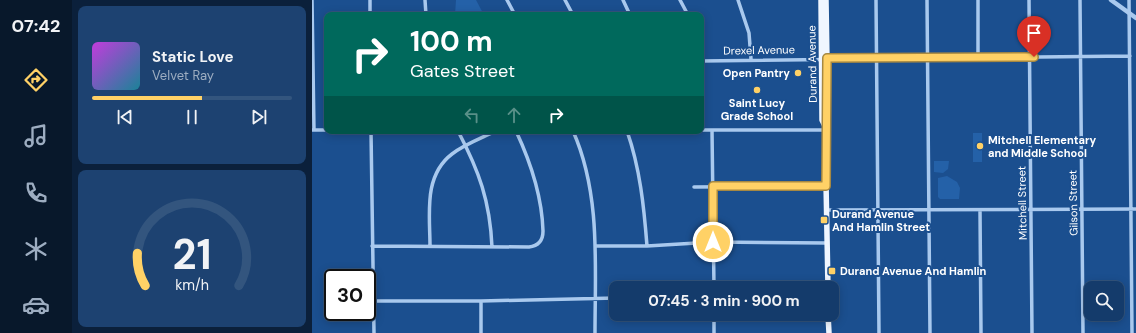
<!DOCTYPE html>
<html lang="en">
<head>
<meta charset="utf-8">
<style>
  body { margin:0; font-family:"DM Sans",sans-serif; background:#1d4271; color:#f1f3f6; height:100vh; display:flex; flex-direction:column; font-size:15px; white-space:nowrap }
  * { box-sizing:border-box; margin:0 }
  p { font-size:13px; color:#9dadc1 }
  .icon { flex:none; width:22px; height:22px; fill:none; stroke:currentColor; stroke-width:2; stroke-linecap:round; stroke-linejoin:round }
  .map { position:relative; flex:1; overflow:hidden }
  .details { display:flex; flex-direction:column; gap:6px; padding:6px; background:#0b203b; width:240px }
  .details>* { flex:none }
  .hud { position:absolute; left:12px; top:12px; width:380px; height:122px; border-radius:8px; box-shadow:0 2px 10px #0003,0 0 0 1px #33557e; background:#00695c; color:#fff; overflow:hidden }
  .fabs { position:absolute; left:772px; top:281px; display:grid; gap:8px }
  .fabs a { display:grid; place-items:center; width:40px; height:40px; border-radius:8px; background:#143b6b; box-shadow:0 2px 10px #0003,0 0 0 1px #33557e; font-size:20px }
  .speed { position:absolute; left:12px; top:269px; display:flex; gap:8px; font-size:20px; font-weight:700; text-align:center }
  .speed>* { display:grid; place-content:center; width:52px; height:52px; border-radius:50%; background:#143b6b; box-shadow:0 2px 10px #0003,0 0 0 1px #33557e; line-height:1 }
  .speed .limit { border:2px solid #111; border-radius:6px; background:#fff; color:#111 }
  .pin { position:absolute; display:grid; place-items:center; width:34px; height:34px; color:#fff; margin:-41px -17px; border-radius:50% 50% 50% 0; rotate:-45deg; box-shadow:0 0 4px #0007 }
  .pin .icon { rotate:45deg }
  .me { position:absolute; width:44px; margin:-22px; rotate:0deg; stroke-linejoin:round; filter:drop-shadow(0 0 3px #0008) }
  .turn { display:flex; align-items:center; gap:14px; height:84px; padding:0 20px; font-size:18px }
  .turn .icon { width:52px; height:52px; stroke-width:2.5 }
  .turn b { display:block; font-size:28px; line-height:34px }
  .lanes { display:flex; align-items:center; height:38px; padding:0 20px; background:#0003; justify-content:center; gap:20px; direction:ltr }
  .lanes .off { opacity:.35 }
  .details .widget { flex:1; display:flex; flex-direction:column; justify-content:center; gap:6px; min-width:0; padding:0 14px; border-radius:8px; background:#1d4271 }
  .details .dial { align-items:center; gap:0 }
  .dial svg { height:104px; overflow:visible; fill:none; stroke:#33557e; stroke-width:7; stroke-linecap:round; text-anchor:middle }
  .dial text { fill:#f1f3f6; stroke:none }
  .song { display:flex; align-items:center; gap:12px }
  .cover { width:48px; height:48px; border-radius:6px; background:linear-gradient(135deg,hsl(290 70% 55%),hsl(190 70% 35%)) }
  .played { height:4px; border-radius:2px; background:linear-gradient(90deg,#ffd166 55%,#33557e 55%) }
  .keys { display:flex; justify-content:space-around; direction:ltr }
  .trip { position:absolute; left:297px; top:281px; width:230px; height:40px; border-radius:8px; background:#143b6b; box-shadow:0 2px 10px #0003,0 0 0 1px #33557e; font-weight:700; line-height:40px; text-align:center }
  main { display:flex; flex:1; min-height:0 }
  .menu { display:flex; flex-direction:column; width:72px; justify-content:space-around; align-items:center; background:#08182b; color:#9dadc1 }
  .menu .icon { width:28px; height:28px }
  .menu .active { color:#ffd166 }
  .menu b { font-size:18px; color:#f1f3f6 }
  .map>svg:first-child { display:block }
</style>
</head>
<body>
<main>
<nav class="menu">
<b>07:42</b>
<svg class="icon active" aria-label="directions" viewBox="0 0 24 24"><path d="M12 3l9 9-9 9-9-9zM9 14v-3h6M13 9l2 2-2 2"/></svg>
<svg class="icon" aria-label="music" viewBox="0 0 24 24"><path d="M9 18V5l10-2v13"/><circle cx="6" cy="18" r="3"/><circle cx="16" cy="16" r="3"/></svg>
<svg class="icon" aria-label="phone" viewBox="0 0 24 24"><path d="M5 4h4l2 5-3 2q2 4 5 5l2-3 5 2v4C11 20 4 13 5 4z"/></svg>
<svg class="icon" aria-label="climate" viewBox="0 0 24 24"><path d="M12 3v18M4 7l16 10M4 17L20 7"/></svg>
<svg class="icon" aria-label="car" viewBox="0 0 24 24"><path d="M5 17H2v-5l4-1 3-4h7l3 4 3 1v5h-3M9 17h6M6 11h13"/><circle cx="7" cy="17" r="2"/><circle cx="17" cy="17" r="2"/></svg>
</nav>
<section class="details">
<div class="widget">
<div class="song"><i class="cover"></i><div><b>Static Love</b><p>Velvet Ray</p></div></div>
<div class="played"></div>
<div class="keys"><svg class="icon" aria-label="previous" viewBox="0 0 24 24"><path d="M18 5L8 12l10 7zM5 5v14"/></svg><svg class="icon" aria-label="pause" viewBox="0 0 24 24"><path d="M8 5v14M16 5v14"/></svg><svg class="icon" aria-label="next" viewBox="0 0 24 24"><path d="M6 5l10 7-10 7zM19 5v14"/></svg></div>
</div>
<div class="widget dial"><svg viewBox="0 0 100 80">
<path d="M14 69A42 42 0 1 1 86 69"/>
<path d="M14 69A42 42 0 0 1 8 44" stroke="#ffd166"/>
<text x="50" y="56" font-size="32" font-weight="700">21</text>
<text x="50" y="72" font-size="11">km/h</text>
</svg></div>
</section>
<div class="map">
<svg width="824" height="333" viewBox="0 0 824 333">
  <rect width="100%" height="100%" fill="#1b4f8f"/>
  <path fill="#2461a8" d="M144,0H164L172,15H143Z
    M661,133H670V147H661Z
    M661,147H670V162H661Z
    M622,161H637L636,169L631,173L622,172Z
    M635,176L645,182L648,188L647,199H628L626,197V178Z"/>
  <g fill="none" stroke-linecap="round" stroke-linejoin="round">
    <path stroke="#a9c9ee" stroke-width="3.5" d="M0,0L2,130
      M58,0V15
      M113,0L114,15
      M195,0L203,15
      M253,0L261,15
      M311,0L318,15
      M368,0L376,15
      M426,0L437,33L439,59
      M564,0L567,333
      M615,0L618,333
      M717,0L720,333
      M768,0L771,333
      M817,0L820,333
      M666,57V0
      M389,61L818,56
      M0,130H15
      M389,130H513
      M400,130L402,288
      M59,131L62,333
      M146,131C167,171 178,201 180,247
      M261,131C289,194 283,266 283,333
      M315,131C328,168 332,207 335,246
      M382,187L514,186
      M515,210L824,209
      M668,210L669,333
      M60,246L217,247C226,246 231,241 231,231C230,196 219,163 204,131
      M118,246C118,215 111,176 140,154C153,144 170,138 184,131
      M283,246H335L401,242L515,243
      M61,301H169L304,298
      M169,301V333
      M402,314V333"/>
    <path stroke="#a9c9ee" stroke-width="4.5" d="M799,0L824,18"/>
    <path stroke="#f0f6ff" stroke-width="5.5" d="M509,0L510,120L513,126
      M514,0L516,122L513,130L516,288
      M516,314L517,333"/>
  </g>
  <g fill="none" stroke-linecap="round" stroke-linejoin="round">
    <g stroke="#a68842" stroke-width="10">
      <path id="route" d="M401,242V186H514L515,58L722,57"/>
    </g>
    <use href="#route" stroke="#ffd166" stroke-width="7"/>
  </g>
  <g fill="#ffd166" stroke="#1b4f8f" stroke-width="1.5">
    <circle cx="486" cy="73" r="4"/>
    <circle cx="445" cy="90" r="4"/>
    <circle cx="668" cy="146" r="4"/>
    <rect x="508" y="216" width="8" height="8" rx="2"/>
    <rect x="516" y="267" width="8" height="8" rx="2"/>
  </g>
  <g text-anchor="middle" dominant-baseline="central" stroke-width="4" stroke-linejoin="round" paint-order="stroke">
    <g font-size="11" fill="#fff" stroke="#1b4f8f">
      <text transform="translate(447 50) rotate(-1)">Drexel Avenue</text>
      <text transform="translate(500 64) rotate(-91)">Durand Avenue</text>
      <text transform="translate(710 203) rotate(-91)">Mitchell Street</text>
      <text transform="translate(761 203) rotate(-91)">Gilson Street</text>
    </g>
    <g font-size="11" font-weight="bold" fill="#fff" stroke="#1b4f8f" text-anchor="start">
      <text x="478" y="73" text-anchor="end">Open Pantry</text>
      <text x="445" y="103" text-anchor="middle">Saint Lucy<tspan x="445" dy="13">Grade School</tspan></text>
      <text x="676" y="140">Mitchell Elementary<tspan x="676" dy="13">and Middle School</tspan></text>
      <text x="520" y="214">Durand Avenue<tspan x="520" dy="13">And Hamlin Street</tspan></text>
      <text x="528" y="271">Durand Avenue And Hamlin</text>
    </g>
  </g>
</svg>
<div class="fabs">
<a><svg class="icon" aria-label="search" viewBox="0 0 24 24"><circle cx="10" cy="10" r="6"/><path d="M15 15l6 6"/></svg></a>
</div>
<div class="speed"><div class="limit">30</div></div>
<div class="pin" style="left:722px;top:57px;background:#d93025"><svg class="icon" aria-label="arrive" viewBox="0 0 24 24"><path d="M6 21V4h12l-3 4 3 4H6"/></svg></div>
<svg class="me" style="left:401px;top:242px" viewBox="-20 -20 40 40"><circle r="17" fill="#ffd166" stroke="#fff" stroke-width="3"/><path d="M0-11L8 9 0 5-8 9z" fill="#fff"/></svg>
<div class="trip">07:45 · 3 min · 900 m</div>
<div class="hud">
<div class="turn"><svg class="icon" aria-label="right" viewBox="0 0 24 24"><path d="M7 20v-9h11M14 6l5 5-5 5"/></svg><div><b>100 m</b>Gates Street</div></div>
<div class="lanes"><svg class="icon off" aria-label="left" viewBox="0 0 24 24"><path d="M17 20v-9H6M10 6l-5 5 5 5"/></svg><svg class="icon off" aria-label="ahead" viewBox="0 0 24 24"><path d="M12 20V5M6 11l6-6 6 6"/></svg><svg class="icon" aria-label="right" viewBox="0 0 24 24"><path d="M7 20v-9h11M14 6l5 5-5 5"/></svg></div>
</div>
</div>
</main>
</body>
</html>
